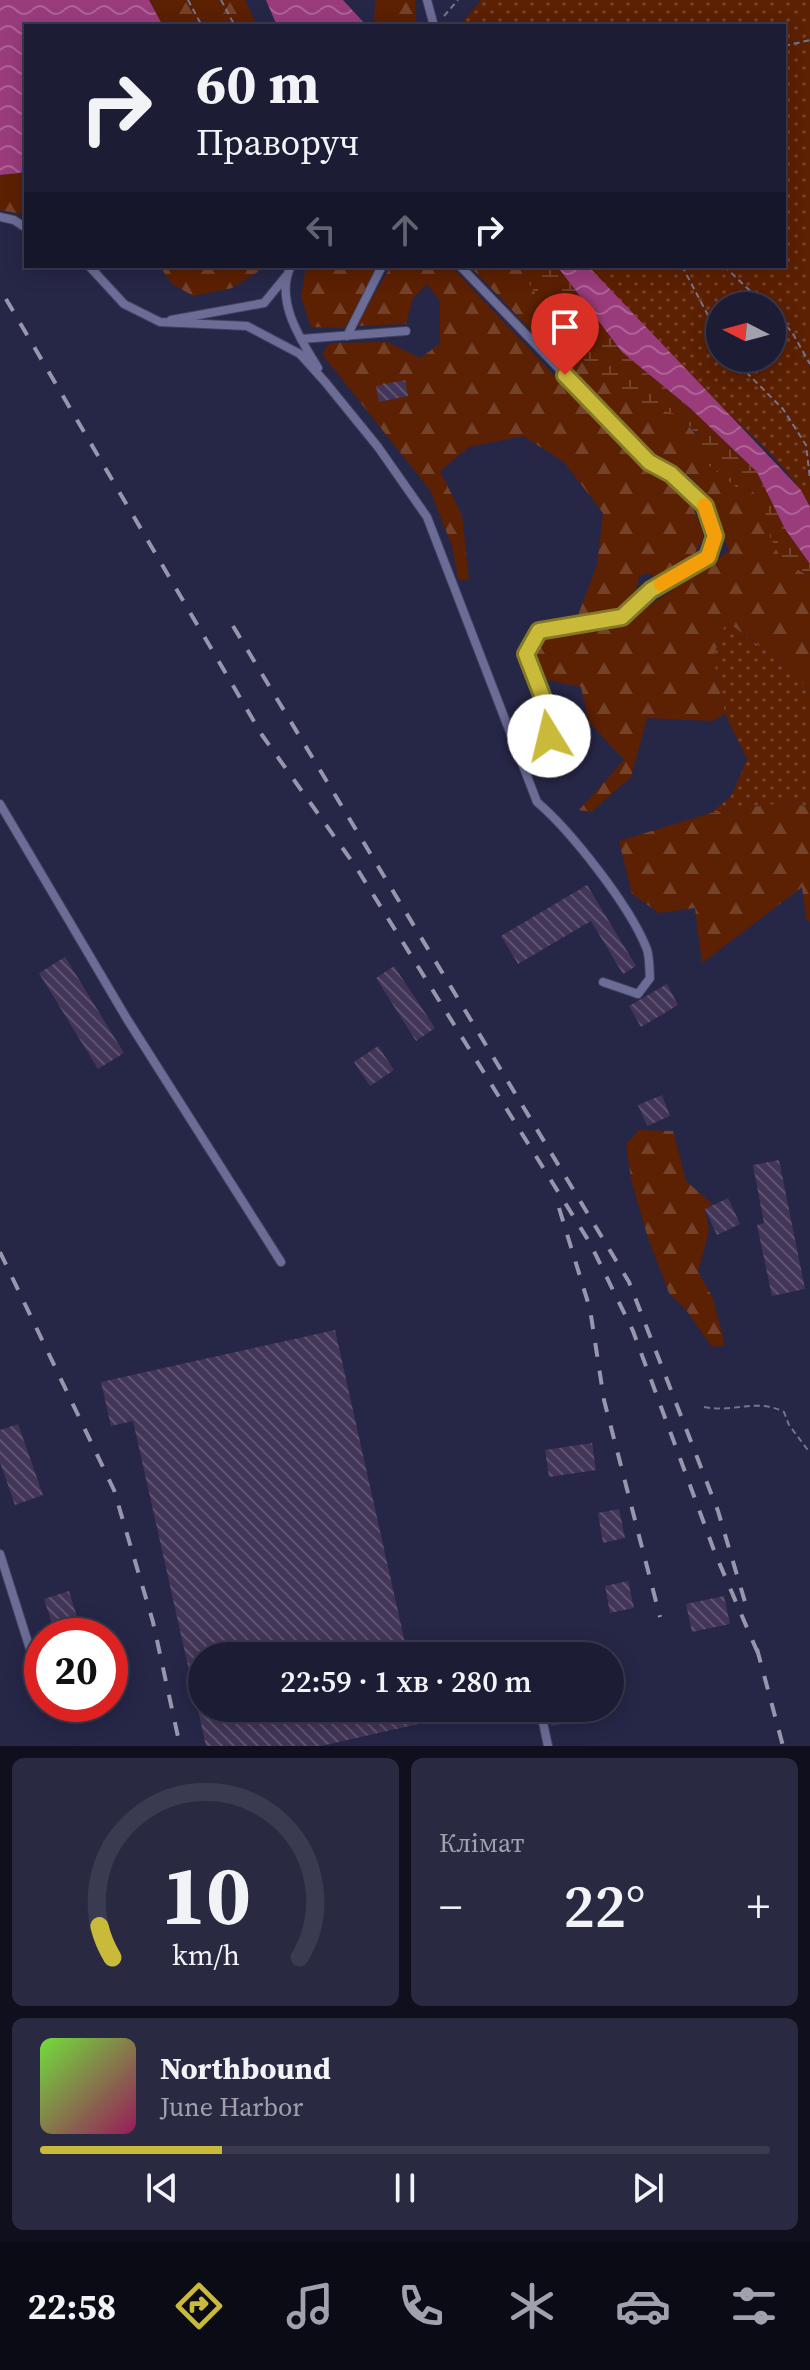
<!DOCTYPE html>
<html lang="uk">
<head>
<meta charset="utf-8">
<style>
  body { margin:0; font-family:"Source Serif 4",serif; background:#292941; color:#f1f3f6; height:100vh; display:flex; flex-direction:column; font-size:30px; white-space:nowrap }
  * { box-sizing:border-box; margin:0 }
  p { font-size:26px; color:#a0a1ad }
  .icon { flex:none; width:44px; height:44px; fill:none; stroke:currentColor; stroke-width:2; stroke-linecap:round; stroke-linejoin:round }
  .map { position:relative; height:1746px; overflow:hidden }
  .sheet { display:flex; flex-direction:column; gap:12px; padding:12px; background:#0f0f1d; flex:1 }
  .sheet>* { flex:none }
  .top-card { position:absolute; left:24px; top:24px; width:762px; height:244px; border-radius:0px; box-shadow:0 4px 20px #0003,0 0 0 2px #3a3a50; background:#1c1c35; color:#f1f3f6; overflow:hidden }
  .needle { width:52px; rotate:276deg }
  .tools { position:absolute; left:706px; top:292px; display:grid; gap:16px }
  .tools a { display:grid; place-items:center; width:80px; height:80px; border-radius:50%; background:#1c1c35; box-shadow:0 4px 20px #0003,0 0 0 2px #3a3a50; font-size:40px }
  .speed { position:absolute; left:24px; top:1618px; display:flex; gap:16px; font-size:40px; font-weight:700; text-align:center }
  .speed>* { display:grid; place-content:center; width:104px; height:104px; border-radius:50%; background:#1c1c35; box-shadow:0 4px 20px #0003,0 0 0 2px #3a3a50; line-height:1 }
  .speed .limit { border:12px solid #d22; background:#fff; color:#111 }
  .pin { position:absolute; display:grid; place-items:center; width:68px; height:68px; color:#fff; margin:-82px -34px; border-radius:50% 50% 50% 0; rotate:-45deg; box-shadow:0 0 8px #0007 }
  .pin .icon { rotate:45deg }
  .me { position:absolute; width:88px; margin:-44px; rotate:351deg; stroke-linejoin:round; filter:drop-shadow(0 0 6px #0008) }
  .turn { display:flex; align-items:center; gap:28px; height:168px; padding:0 40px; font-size:36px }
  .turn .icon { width:104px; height:104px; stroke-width:2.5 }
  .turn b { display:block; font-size:56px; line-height:68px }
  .lanes { display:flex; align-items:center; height:76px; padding:0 40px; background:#0003; justify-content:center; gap:40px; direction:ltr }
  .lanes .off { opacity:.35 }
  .big { font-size:60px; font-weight:600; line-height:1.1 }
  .sheet .widget { flex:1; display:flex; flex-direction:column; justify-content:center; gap:12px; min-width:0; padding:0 28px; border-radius:12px; background:#292941 }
  .sheet .dial { align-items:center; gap:0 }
  .dial svg { height:208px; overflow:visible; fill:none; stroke:#3a3a50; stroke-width:7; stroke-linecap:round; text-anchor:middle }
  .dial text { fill:#f1f3f6; stroke:none }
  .song { display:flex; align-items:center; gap:24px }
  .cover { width:96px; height:96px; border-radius:12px; background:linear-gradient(135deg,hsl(100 70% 55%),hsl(330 70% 35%)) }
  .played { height:8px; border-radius:4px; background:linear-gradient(90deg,#caba3a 25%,#3a3a50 25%) }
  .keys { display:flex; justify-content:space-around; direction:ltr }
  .heat { display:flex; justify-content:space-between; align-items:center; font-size:44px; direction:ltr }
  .sheet .tiles { flex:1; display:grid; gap:12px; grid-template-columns:1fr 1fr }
  .widget:last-child { grid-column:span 2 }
  .trip { position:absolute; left:188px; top:1642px; width:436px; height:80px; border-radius:40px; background:#1c1c35; box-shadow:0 4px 20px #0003,0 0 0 2px #3a3a50; font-weight:600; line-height:80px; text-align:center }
  .tabs { display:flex; height:128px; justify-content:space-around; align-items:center; background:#0b0b15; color:#a0a1ad }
  .tabs .icon { width:56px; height:56px }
  .tabs .on { color:#caba3a }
  .tabs b { font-size:36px; color:#f1f3f6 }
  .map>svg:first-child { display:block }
</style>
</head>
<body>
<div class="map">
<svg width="810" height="1746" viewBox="0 0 810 1746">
  <defs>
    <pattern id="grass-dots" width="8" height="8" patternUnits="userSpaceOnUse" patternTransform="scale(2)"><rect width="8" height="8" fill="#5c2003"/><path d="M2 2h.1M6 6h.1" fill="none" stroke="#744129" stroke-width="1.8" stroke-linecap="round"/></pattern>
    <pattern id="forest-firs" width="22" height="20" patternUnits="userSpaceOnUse" patternTransform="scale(2)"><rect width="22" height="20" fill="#5c2003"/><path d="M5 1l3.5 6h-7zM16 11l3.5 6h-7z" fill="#744129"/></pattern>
    <pattern id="wetland-marsh" width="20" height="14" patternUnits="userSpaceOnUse" patternTransform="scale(2)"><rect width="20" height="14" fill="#5c2003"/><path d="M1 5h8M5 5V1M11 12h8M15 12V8" fill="none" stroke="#744129"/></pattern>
    <pattern id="water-waves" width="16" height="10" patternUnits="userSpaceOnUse" patternTransform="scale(2)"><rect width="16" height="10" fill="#9a3c7c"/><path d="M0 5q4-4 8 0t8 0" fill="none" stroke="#ad6296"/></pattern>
    <pattern id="building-back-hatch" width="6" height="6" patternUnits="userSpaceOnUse" patternTransform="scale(2)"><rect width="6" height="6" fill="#433557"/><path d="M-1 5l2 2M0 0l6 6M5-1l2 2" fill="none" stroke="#5e5370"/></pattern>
  </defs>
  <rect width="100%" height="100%" fill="#262647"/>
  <path fill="url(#grass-dots)" fill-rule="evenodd" d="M481,0H810V507C792,471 758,442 729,414C681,366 631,318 588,266H784V26H459ZM720,306H772V358H720Z
    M726,621L776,658L810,691V808L790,802L711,813L732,795L747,759L725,714L713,657Z"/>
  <path fill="url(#forest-firs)" d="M149,0H245L257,26H163Z
    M375,0H415L416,26H379L374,22Z
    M26,172V215L0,210V175Z
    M160,266H267L232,288L193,296L171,283Z
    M306,266H377L345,328L311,327L301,297Z
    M391,266H451L642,468C678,484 694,499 704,537L693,556L659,581L650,573L639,576C637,609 604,614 577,618L597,565L603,513L564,462L523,436L469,447L440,471L462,515L469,580L458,579L452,546L430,490L322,354L330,343L387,342L420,358L440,344V301L427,284L413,298L406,324L356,326Z
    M470,266H518L565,340L623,400L680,415L736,486L752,490L769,518L770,537L782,560L810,577V691L776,658L726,621L713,657L725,714L712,721L647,718L631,777L591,812L579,810L624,760L589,722L581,687L544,679L535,651L543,639L627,621L729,551C713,512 702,469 655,461Z
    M790,802L810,808V922L806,919L802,887L702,963L695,908L659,913L632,894L619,841L711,813Z
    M639,1130L673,1131L686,1181L713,1205L705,1209L709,1231L698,1272L713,1298L725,1345L712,1347L687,1311L669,1293L648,1238L631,1179L626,1144Z"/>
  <path fill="url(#wetland-marsh)" d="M518,266H557L622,352L690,408L757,472L785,529L810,564V577L782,560L770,537L768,518L752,490L736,487L694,454L698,436L680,415L623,401L565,340Z"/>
  <path fill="url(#water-waves)" d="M0,0H149L163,26H26V172L0,175Z
    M266,0H343L367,26H277Z
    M557,266H588L801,490L810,507V564L785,529L757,472L690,408L622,352Z"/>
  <path fill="url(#building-back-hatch)" d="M405,380L408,396L379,402L376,386Z
    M587,885L636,966L623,974L591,921L518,964L501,936Z
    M65,957L124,1053L98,1069L39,973Z
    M394,966L435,1028L416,1041L376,978Z
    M667,984L678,1005L641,1027L629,1006Z
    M378,1046L394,1070L370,1086L354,1062Z
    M662,1095L670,1116L647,1126L638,1105Z
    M779,1160L805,1289L772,1296L757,1225L764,1223L753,1165Z
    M728,1198L740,1224L717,1235L705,1209Z
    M335,1330L408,1656H202V1708H419L423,1723L321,1746H206L133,1421L111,1426L101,1382Z
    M18,1424L43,1495L15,1505L0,1462V1430Z
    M592,1443L596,1470L549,1477L545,1450Z
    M619,1509L625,1538L603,1543L598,1513Z
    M628,1581L634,1608L610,1613L605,1586Z
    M69,1591L83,1636H56L44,1599Z
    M724,1596L730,1624L692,1632L686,1604Z
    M548,1708H563L566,1723L551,1726Z"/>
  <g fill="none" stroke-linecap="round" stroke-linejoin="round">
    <g stroke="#424260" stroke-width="10">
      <path id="lane" d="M427,0L434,26
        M0,217L14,220L26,228
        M89,266L124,304L160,322L247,326L300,354L326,383L378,447L427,517L537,802C571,831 629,905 646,947C650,955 649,968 650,978L638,994L603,982
        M291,266C274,300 301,340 318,368
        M460,266L649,462C687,482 723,510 708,557L651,590L622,617L539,631L526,654L550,716L549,736L522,759
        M171,320L264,303L287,275
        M347,336L382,266
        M301,339L406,331
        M0,804L127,1019L281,1262
        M0,1554L42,1687
        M48,1704V1705
        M540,1708L548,1746"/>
    </g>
    <path stroke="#74748e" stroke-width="2" stroke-dasharray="6 4" stroke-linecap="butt" d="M188,0L202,26
      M221,0L235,26
      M444,16L458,0
      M482,26H517
      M784,46L810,40
      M682,266L720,338
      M724,266L766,306
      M772,312L792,332L810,364
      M732,358L783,409L806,445L810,479
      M704,1407C733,1413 757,1398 784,1412L789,1425L810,1453"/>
    <use href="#lane" stroke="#6b6d97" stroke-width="8"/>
    <path stroke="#9696ad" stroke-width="4" stroke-dasharray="14 14" stroke-linecap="butt" d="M6,299L262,735L356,867L590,1243L633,1331L715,1553L760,1658
      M233,626L629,1282L718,1511L745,1602
      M559,1208L590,1309L604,1400L660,1617
      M0,1252L114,1490L153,1622L180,1746
      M757,1649L783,1746"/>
  </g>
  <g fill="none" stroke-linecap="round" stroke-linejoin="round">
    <g stroke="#837926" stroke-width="20">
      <path id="route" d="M549,736L550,716L526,654L539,631L622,617L651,590L708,557L715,536L705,506L671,474L649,462L565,375"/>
    </g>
    <use href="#route" stroke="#caba3a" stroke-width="14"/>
    <path stroke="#f59e0b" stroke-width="14" d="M661,584L708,557L715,536L704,505"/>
  </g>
</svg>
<div class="tools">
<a><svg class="needle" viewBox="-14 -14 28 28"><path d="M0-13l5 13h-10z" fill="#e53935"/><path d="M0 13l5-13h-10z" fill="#a0a1ad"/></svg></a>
</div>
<div class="speed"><div class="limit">20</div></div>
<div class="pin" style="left:565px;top:375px;background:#d93025"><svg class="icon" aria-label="arrive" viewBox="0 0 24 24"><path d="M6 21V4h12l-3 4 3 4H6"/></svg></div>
<svg class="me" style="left:549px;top:736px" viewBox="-20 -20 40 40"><circle r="19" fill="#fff"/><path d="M0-13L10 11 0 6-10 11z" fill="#caba3a"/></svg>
<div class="trip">22:59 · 1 хв · 280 m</div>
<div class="top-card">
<div class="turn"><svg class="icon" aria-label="right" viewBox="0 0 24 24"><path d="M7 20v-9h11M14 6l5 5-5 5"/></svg><div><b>60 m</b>Праворуч</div></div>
<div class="lanes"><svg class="icon off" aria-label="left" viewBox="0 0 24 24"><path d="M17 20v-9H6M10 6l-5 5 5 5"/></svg><svg class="icon off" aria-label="ahead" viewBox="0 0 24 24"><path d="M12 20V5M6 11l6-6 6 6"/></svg><svg class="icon" aria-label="right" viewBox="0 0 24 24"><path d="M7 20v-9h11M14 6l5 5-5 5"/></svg></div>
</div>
</div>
<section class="sheet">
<div class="tiles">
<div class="widget dial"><svg viewBox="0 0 100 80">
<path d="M14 69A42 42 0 1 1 86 69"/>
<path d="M14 69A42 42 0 0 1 9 57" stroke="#caba3a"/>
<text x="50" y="56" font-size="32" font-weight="700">10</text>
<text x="50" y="72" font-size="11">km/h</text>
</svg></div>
<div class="widget"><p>Клімат</p>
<div class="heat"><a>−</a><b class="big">22°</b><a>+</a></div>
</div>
<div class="widget">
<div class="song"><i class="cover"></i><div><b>Northbound</b><p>June Harbor</p></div></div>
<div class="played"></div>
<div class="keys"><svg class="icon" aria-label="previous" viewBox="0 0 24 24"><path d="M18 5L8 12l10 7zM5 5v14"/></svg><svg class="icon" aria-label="pause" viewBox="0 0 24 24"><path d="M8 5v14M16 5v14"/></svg><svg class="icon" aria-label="next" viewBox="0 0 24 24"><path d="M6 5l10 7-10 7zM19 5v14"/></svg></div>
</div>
</div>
</section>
<nav class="tabs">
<b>22:58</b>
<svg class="icon on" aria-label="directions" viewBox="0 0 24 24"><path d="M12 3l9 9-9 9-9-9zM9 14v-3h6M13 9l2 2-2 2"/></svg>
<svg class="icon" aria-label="music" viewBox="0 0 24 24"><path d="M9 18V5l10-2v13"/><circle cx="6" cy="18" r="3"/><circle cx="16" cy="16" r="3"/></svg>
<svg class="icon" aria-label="phone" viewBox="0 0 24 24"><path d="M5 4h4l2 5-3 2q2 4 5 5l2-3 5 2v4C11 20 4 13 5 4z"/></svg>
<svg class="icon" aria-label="climate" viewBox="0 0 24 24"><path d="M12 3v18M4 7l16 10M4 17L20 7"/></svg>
<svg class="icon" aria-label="car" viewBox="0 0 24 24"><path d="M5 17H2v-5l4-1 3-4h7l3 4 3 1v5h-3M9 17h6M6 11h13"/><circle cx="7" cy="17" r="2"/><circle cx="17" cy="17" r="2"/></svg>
<svg class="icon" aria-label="filters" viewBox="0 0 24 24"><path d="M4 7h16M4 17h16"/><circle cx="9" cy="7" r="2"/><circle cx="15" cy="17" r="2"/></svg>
</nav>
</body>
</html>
